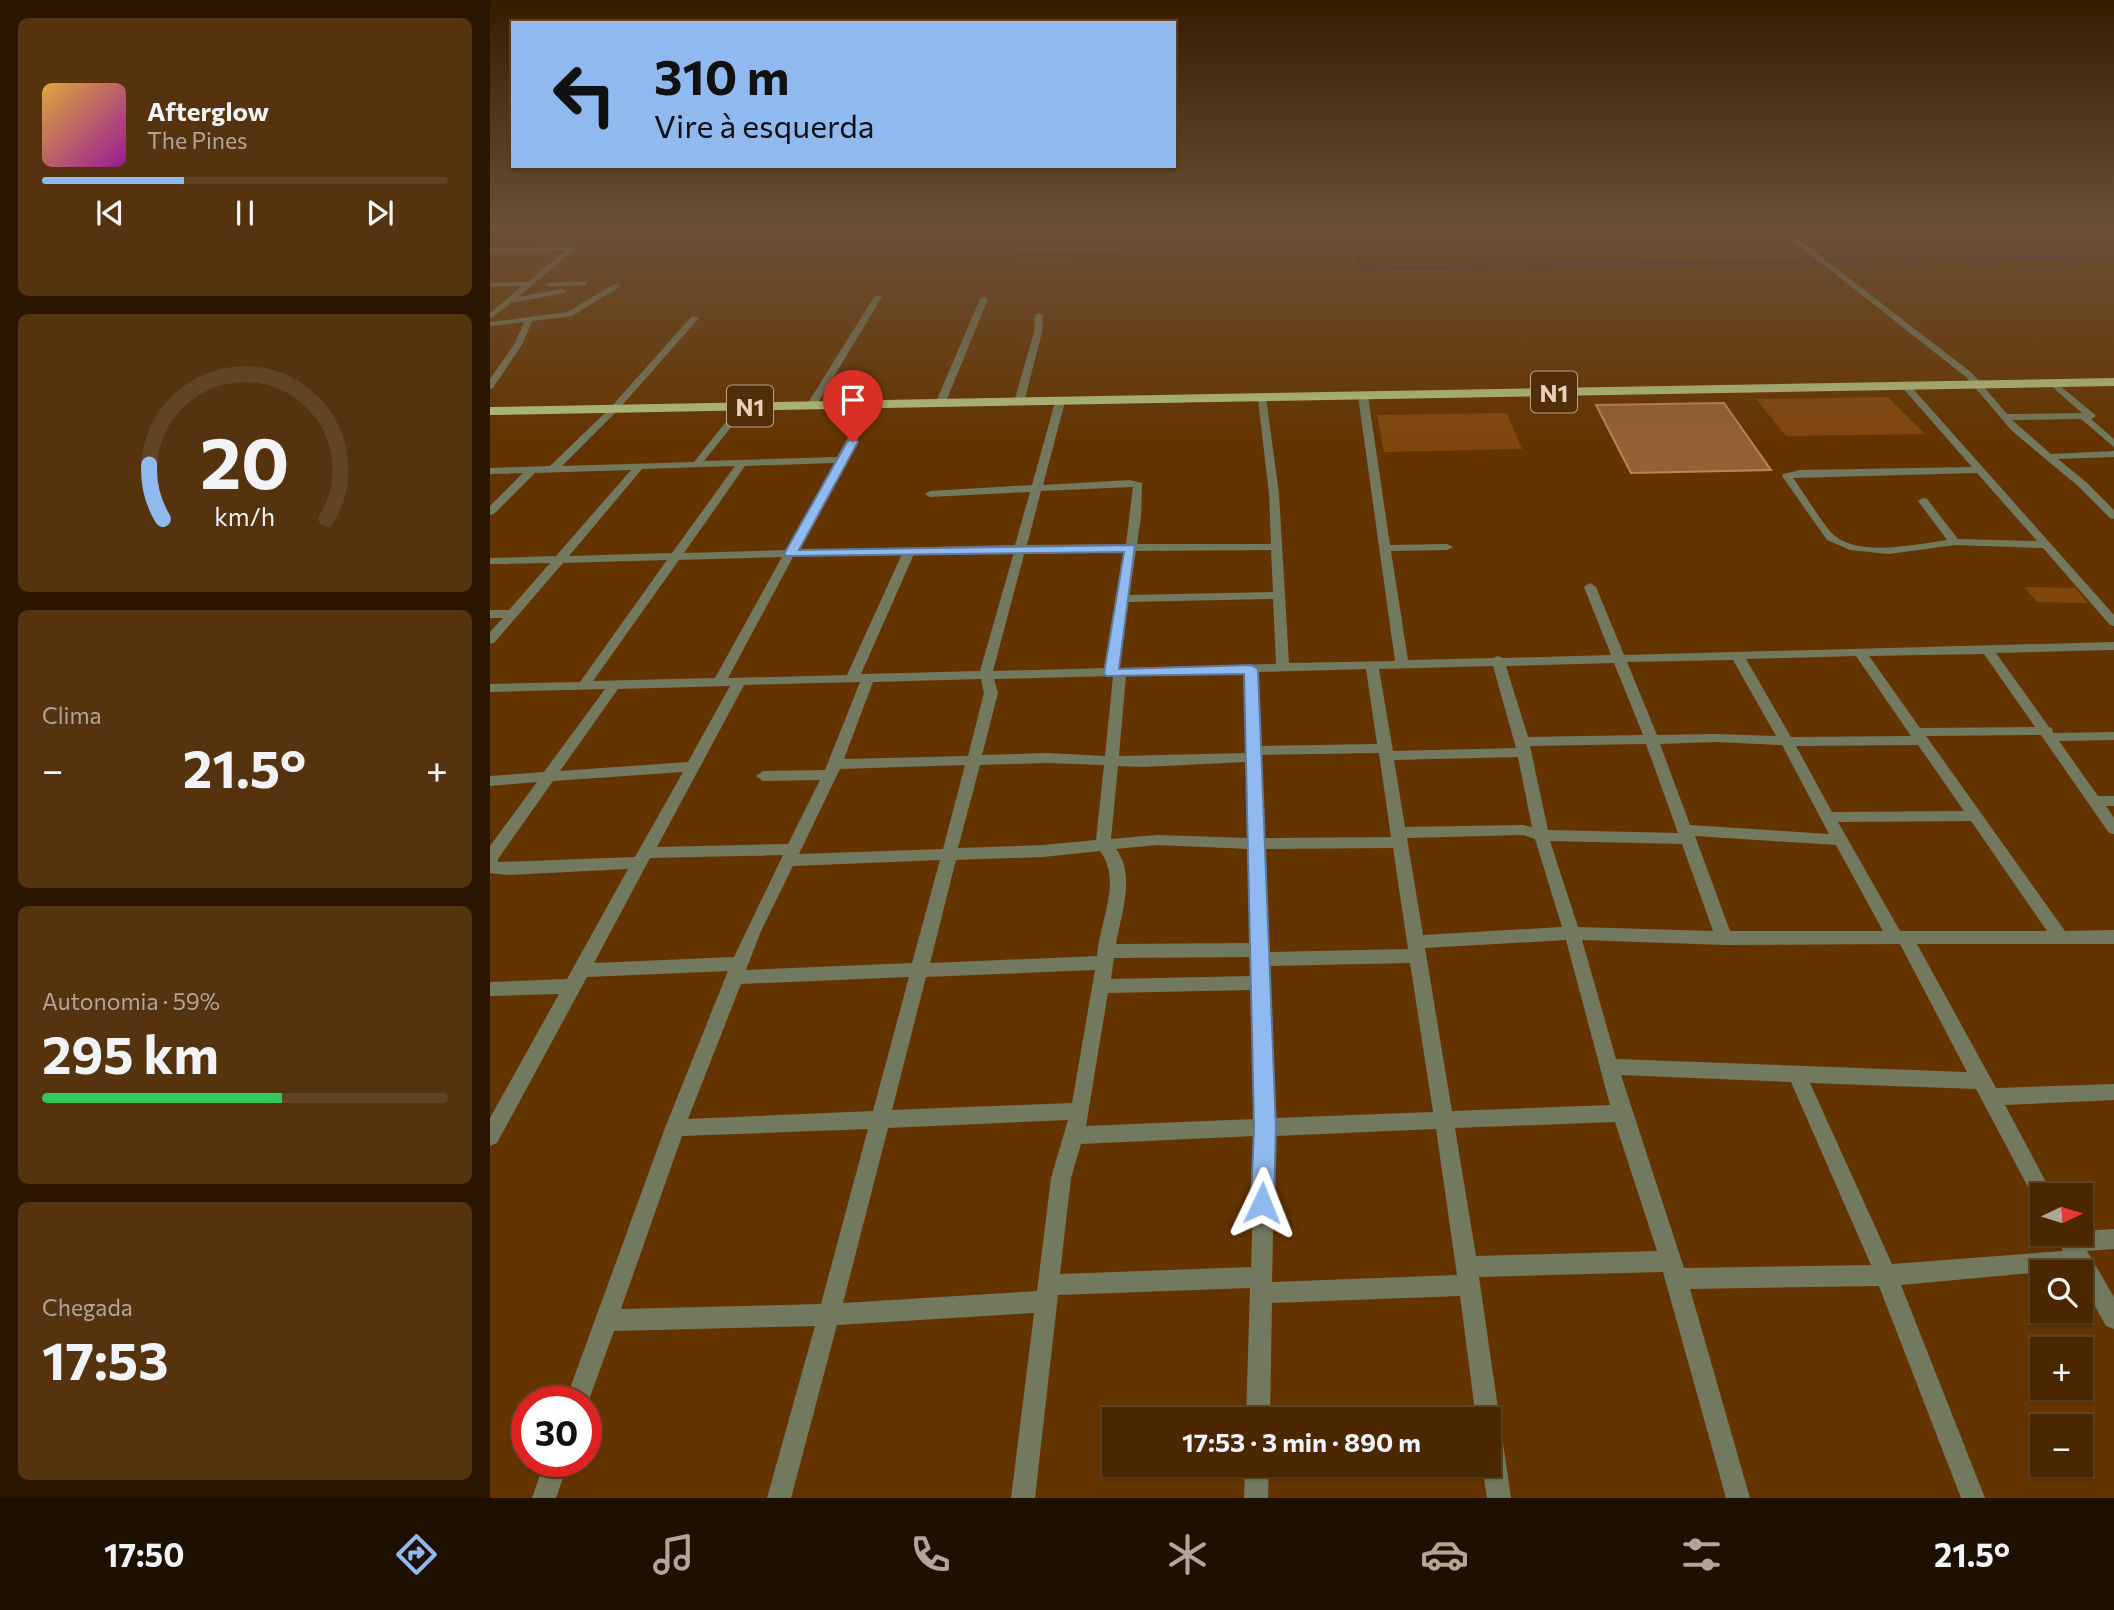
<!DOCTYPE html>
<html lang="pt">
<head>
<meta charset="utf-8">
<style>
  body { margin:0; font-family:Commissioner,sans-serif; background:#55330f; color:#f1f3f6; height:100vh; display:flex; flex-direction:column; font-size:26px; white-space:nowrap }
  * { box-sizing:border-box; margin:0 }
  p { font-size:23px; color:#b2a599 }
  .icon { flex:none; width:38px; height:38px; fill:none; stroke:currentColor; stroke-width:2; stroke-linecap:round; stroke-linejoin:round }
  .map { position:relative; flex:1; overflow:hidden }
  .drawer { display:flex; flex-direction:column; gap:18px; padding:18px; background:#291500; width:490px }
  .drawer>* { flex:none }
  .top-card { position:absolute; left:21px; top:21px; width:665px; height:147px; border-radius:0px; box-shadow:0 2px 5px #0004,0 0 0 2px #624422; background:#90b9f0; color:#111; overflow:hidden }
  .needle { width:46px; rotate:86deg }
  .buttons { position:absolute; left:1540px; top:1183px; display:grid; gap:14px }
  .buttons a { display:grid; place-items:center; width:63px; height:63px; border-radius:0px; background:#4b2700; box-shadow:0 2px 5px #0004,0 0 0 2px #624422; font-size:35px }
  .speed { position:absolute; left:21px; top:1386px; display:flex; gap:14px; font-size:35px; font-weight:700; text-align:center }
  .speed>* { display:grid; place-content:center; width:91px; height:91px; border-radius:50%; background:#4b2700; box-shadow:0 2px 5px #0004,0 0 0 2px #624422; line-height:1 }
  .speed .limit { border:10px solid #d22; background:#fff; color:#111 }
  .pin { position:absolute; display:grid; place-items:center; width:60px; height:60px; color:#fff; margin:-72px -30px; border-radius:50% 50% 50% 0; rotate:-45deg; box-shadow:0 0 7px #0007 }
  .pin .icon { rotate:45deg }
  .me { position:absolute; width:77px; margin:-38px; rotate:2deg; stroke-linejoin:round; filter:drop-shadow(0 0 5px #0008) }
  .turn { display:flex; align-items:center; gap:24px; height:147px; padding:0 28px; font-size:32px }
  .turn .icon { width:91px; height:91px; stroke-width:2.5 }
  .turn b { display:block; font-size:49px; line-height:60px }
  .big { font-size:52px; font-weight:700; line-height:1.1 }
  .drawer .tile { flex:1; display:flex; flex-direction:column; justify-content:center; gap:10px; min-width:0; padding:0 24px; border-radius:10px; background:#55330f }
  .drawer .dial { align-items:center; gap:0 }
  .dial svg { height:182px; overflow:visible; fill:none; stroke:#624422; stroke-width:7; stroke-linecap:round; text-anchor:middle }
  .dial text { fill:#f1f3f6; stroke:none }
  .song { display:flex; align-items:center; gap:21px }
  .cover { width:84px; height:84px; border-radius:10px; background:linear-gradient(135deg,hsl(40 70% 55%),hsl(300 70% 35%)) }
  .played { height:7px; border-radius:4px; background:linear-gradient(90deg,#90b9f0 35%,#624422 35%) }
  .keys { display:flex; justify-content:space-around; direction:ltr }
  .heat { display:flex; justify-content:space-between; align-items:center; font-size:38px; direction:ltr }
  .charge { height:10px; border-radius:5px; background:linear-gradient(90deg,#34c759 59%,#624422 0) }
  .trip { position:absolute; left:612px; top:1407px; width:399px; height:70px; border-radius:0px; background:#4b2700; box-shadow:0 2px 5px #0004,0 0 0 2px #624422; font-weight:700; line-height:70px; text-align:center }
  .menu { display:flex; height:112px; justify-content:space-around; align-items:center; background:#1e1000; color:#b2a599 }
  .menu .icon { width:49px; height:49px }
  .menu .active { color:#90b9f0 }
  .menu b { font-size:32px; color:#f1f3f6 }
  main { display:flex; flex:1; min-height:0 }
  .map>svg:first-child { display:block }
</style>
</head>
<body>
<main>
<section class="drawer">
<div class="tile">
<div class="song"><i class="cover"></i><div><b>Afterglow</b><p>The Pines</p></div></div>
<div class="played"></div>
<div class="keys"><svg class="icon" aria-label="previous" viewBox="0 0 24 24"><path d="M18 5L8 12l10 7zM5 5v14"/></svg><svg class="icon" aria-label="pause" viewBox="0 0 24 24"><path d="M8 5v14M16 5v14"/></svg><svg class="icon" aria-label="next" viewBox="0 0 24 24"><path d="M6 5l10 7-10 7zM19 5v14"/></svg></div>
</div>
<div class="tile dial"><svg viewBox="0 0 100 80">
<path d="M14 69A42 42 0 1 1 86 69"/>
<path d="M14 69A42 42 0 0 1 8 45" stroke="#90b9f0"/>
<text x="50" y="56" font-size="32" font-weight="700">20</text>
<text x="50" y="72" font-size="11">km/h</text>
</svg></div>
<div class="tile"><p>Clima</p>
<div class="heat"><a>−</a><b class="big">21.5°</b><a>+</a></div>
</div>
<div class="tile"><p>Autonomia · 59%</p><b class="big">295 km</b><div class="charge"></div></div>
<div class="tile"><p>Chegada</p><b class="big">17:53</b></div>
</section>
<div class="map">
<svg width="1624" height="1498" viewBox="0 0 1624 1498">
  <rect width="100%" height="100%" fill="#643400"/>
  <path fill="#80470c" d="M1398,397L1435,434L1296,436L1266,399Z
    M1017,413L1032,449L894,452L887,415Z
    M1534,587L1585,588L1598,603L1547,602Z"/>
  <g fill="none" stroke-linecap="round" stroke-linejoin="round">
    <path stroke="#361d5a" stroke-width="2.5" d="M523,229L512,256L866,250L871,269L1624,256"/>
  </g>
  <path fill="#946035" stroke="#ba8358" stroke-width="2" d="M1234,403L1281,470L1141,473L1106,405Z"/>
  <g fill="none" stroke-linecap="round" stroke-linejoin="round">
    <path fill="#72795e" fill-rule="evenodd" d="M1288,229H1295L1482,373L1517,414L1592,413L1560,385V381L1563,380L1604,414L1606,416L1601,419L1624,439V447L1591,419L1522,420L1561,454L1624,451V457L1568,459L1596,482L1624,510V519L1620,518L1588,486L1522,431L1476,377Z
      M84,247V250L28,297L72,289L76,291L75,293L21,303L0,319V313L32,286L0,287V283L38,282L76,250L0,252V248Z
      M93,281H96V285L60,287L56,285L60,283Z
      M124,284L131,286L82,316L42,321L33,343L3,388L0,389V379L25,343L34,322L0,326V322L77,312Z
      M388,295L392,297L326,406L318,408L316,406L384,297Z
      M494,297L498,299L455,404L447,406L445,404L490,299Z
      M549,313L553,315L552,332L534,402L529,405L524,402L544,332L545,315Z
      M202,316L209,318L127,411L72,466L204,462L250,404L253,403L258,406L214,461L347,457L376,405L384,403L386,405L357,458L359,460L354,463L307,550L525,545L540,492L440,497L435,494L440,491L542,485L565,402L570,399L575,402L553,485L640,480L652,483L651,517L647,544H781L779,494L768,399L776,397L789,494L799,663L905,661L868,396L873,393L878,396L900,545L957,544L963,547L957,550L901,551L918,660L1003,658L1008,656L1013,658L1121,655L1094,587L1100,583L1106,587L1134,655L1624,642V650L1506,653L1559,727L1562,728L1563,733L1624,732V740L1569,741L1608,796H1624V806H1616L1624,818V834L1619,833L1551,735L1436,736L1575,931L1624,930V944H1427L1506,1088L1624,1084V1100L1515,1105L1563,1195H1552V1204L1546,1202L1486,1089L1320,1083L1402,1264L1573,1251L1565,1234H1591V1231L1624,1229V1249L1597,1251L1624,1297V1329L1616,1326L1591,1281V1272H1552L1411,1285L1495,1498H1471L1389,1286L1200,1289L1260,1498H1236L1173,1272L989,1277L1021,1498H997L992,1465H999V1419H986L970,1296L782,1303L780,1419H756L760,1288L568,1295L545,1498H521L544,1313L347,1325L301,1498H277L325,1326L124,1331L96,1408V1402H75L175,1128L238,971L97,977L7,1143L0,1146V1118L69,994L0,996V982L77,979L138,869L17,875L0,873V846L47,782L0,786V776L54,772L115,689L0,692V684L90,682L177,560L73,563L4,643L0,644V632L13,618H0V610H19L60,563L0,564V558L66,556L141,470L45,473L4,514L0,515V506L33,473L0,474V468L60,466L121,407ZM344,463L296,550L194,553L255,466ZM245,466L182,553L79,556L152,469ZM643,487L636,544L537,545L551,491ZM781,550L783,592L639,595L646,551ZM535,551H635L615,668L503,671ZM524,552L490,671L371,674L424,554ZM412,554L357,675L238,678L303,557ZM292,557L225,678L103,681L189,560ZM783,599L786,664L628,668L638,602ZM1494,654L1545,727L1430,728L1379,656ZM1366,656L1421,736L1301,737L1256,659ZM1243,660L1286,736L1225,734L1167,735L1137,662ZM1124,663L1153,735L1038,737L1016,666ZM1003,666L1026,748L903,751L889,669ZM876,669L887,744L770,746L768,672ZM755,672L757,753L629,756L636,675ZM623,676L615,756L556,753L492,755L508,693L504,679ZM491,679L494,693L478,756L354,759L383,682ZM370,682L335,770L273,771L266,776L273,781L330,780L298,844L167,847L254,685ZM240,686L198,762L70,771L128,689ZM1225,742L1292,745L1339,834L1200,825L1170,744ZM1156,744L1188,833L1058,830L1040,746ZM1428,745L1474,811L1342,812L1306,746ZM889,753L901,837L774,838L771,755ZM1028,757L1042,827L1033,825L915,827L904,760ZM757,762L759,838L667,835L621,839L628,766L653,767ZM556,763L614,765L606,840L553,845L468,848L490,765ZM475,765L453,849L309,854L350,769ZM193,772L145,857L8,862V859L63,781ZM1481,821L1557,931H1410L1348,822ZM1033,835L1045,839L1072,927L933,935L917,838ZM1205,836L1346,845L1393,931H1240ZM1060,841L1192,844L1223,931L1088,927ZM667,845L759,849L761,943L626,944C631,914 646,875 626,849ZM903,848L918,949L778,952L774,849ZM610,851C633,882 609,922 607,956L440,963L466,860L553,857ZM293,855L244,957L104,963L160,858ZM450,860L422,963L256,970L271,931L303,866ZM1076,940L1120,1105L962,1111L935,948ZM1092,940L1234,945L1410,944L1477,1072L1126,1059ZM761,957L762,976L621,979L624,958ZM920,963L943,1112L784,1118L779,966ZM605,970L582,1103L402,1110L436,977ZM419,977L383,1111L198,1119L251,984ZM762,990L765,1119L596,1126L618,993ZM1131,1075L1301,1082L1381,1265L1194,1268ZM578,1120L561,1178L547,1291L353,1303L398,1128ZM1125,1122L1167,1251L986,1256L965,1128ZM378,1129L331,1304L131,1309L192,1136ZM946,1129L967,1275L782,1282L785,1136ZM765,1136L761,1267L570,1274L581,1178L591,1144Z
      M1414,381L1417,382L1624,615V626L1620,625L1553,548L1465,545L1399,554L1360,550L1337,540L1292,476L1293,474L1310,470L1482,467L1411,386L1410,384ZM1487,473L1547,541L1468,539L1437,499L1433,498L1428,501L1457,540C1427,544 1371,557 1345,536C1334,527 1313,491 1303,478Z
      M55,1461H79L66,1498H42Z
      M755,1465H779L778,1498H754Z"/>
    <path fill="#b3c280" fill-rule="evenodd" d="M1624,378V386L0,415V407Z"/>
  </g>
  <linearGradient id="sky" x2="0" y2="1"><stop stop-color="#371d00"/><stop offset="0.52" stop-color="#6c5037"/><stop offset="1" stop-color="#6c5037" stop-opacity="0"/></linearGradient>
  <rect width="1624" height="439" fill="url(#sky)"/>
  <path fill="#90b9f0" stroke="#5e789c" stroke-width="2" d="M363,438L368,442L309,550L645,545L629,669L761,665L768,669L786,1128L784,1203L781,1210L772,1214L764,1210L761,1203L764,1128L754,674L616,676L614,673L634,552L296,556L294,554L357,442Z"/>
  <g text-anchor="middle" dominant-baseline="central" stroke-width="7" stroke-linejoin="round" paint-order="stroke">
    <g fill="#522d09" stroke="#be9e84" stroke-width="2">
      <rect x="1041" y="371.5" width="46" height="41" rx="5"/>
      <rect x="237" y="385.5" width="46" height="41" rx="5"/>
    </g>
    <g font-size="24" font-weight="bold" fill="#eccfb9">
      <text x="1064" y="392">N1</text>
      <text x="260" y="406">N1</text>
    </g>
  </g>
</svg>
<div class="buttons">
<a><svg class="needle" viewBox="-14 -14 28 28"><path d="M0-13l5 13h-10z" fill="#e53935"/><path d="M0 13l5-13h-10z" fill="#b2a599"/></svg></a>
<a><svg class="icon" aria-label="search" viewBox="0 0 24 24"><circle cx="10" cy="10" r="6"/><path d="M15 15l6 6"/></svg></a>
<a>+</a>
<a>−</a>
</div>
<div class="speed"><div class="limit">30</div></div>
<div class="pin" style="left:363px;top:442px;background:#d93025"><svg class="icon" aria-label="arrive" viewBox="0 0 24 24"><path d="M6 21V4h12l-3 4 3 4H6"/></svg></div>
<svg class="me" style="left:772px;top:1203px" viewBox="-20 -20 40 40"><path d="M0-17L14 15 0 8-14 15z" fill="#90b9f0" stroke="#fff" stroke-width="4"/></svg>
<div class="trip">17:53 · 3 min · 890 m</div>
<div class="top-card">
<div class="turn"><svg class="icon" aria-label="left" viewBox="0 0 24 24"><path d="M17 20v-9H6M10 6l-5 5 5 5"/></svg><div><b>310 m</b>Vire à esquerda</div></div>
</div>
</div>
</main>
<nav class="menu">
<b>17:50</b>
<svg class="icon active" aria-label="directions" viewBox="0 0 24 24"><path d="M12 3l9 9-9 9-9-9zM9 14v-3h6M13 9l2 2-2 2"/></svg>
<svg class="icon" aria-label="music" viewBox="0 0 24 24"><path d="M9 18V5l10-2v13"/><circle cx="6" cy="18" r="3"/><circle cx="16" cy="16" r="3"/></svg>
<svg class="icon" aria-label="phone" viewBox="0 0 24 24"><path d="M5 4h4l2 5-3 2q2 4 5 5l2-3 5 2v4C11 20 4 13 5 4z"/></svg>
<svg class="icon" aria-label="climate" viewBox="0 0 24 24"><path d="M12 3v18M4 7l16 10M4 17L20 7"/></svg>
<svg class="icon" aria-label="car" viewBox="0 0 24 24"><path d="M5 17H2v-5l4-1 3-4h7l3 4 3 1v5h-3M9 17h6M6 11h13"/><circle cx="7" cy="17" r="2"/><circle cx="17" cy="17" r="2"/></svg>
<svg class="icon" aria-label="filters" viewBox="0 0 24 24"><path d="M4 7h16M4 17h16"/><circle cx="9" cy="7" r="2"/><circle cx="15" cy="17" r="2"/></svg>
<b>21.5°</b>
</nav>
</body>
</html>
